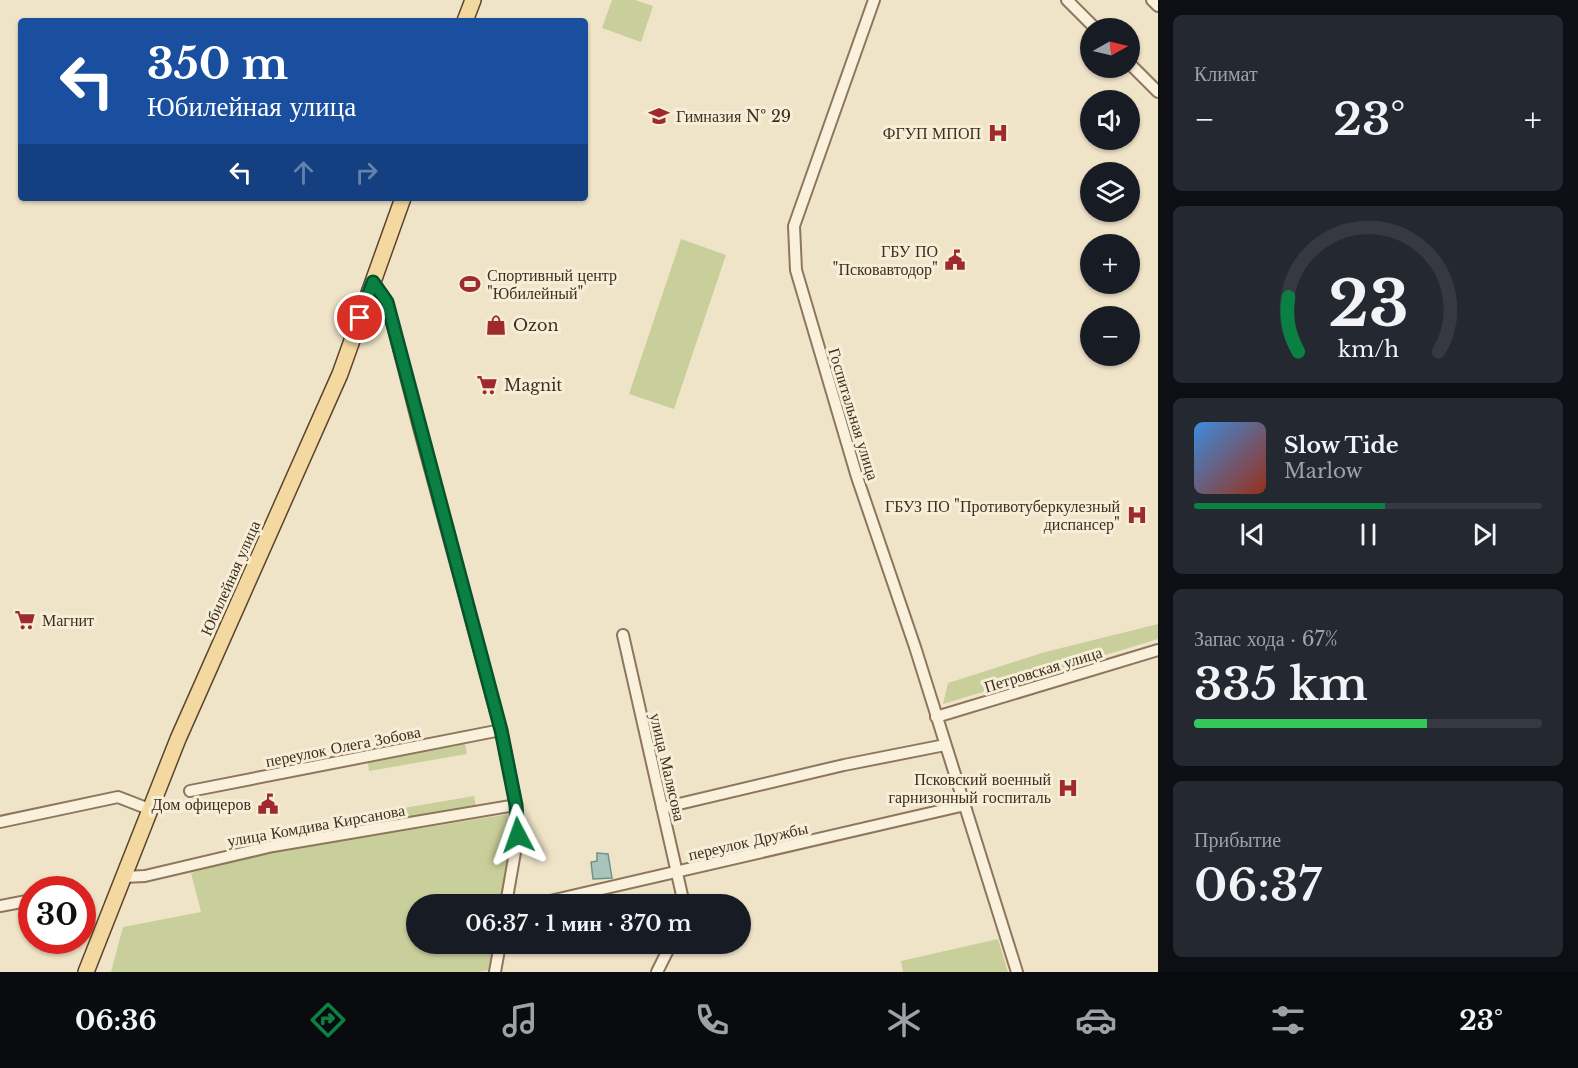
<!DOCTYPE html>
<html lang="ru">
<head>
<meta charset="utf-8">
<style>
  body { margin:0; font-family:"Libre Baskerville",serif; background:#242831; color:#f1f3f6; height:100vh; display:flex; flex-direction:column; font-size:22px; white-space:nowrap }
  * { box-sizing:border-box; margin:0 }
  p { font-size:20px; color:#9ea1a6 }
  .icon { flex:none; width:33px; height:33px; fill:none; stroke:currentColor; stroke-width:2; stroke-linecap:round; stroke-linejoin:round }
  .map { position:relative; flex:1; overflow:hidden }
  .side { display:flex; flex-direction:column; gap:15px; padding:15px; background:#0d0f14; width:420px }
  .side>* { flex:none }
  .guide { position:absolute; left:18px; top:18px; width:570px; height:183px; border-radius:6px; box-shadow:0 2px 4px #0004; background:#1a4fa0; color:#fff; overflow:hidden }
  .needle { width:39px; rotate:82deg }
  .controls { position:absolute; left:1080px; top:18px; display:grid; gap:12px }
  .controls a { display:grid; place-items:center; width:60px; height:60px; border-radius:50%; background:#171b24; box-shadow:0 2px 4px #0004; font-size:30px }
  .speed { position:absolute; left:18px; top:876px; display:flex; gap:12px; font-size:30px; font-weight:700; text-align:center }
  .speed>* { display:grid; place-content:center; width:78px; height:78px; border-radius:50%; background:#171b24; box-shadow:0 2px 4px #0004; line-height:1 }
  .speed .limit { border:9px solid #d22; background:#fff; color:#111 }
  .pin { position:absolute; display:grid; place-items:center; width:51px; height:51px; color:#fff; margin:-26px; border:3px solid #fff; border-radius:50%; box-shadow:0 2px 6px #0007 }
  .me { position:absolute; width:66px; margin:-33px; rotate:356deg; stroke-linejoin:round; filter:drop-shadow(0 0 4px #0008) }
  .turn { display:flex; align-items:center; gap:21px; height:126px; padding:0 30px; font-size:27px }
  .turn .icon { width:78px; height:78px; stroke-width:2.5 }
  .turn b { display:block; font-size:42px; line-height:51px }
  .lanes { display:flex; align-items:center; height:57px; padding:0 30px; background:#0003; justify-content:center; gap:30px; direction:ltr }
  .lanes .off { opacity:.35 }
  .big { font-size:45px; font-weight:600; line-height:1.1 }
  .side .card { flex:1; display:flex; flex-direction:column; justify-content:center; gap:9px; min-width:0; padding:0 21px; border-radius:9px; background:#242831 }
  .side .dial { align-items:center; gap:0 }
  .dial svg { height:156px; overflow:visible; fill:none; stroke:#363941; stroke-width:7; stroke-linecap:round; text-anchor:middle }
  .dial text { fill:#f1f3f6; stroke:none }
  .song { display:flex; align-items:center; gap:18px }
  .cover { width:72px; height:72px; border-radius:9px; background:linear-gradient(135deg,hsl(210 70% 55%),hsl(10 70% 35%)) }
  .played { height:6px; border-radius:3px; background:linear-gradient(90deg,#0b8043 55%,#363941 55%) }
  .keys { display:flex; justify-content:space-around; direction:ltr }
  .heat { display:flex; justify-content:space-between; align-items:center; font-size:33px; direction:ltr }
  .charge { height:9px; border-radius:4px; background:linear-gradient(90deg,#34c759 67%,#363941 0) }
  .trip { position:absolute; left:406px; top:894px; width:345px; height:60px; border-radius:30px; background:#171b24; box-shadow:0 2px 4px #0004; font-weight:600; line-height:60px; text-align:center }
  .tab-bar { display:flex; height:96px; justify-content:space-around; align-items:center; background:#090b0e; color:#9ea1a6 }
  .tab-bar .icon { width:42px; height:42px }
  .tab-bar .current { color:#0b8043 }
  .tab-bar b { font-size:27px; color:#f1f3f6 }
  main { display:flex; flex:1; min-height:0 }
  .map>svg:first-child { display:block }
</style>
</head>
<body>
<main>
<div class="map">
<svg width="1158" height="972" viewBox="0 0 1158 972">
  <rect width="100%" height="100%" fill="#f0e4c8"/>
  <path fill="#c9cf9b" d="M612,0H635L653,6L641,42L602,28Z
    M681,239L726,255L674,409L629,394Z
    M1158,624V639L943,704L948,683L1045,652Z
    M464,738L467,754L369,771L367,757Z
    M474,796L477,813L374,829V813Z
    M509,814L512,836L501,904H417V944H495L490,970L478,972H111L123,927L201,912L191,873L197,871L260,854Z
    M998,939L1008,972H903L901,961Z"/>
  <path fill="#a9c4bc" stroke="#6f938a" stroke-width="1.5" d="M597,853L608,854L612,878L593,879L591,862L597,861Z"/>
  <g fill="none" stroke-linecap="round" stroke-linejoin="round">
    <g stroke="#8d765c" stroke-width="14">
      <path id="street" d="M874,0L794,226L796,270L857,477L915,647L1017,972
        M1067,0L1095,28
        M1152,0L1158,6
        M1130,64L1158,92
        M373,282L387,302L418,424L501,730L516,805L518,835L506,904
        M623,635L684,904
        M936,717L1158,650
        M190,791L501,730
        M662,808L844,765L945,745
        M0,822L118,797L149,809
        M123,877L145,876L273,846L516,805
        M537,904L965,805
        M0,906L32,900
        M495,972L500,944
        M657,972L671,944"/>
    </g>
    <g stroke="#5b4430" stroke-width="18">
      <path id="primary" d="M465,21L473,0
        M86,972L178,739L340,374L403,198"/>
    </g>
    <use href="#street" stroke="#faf1dc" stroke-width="10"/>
    <use href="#primary" stroke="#f3d9a0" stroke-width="15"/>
  </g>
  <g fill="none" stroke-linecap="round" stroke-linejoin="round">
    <g stroke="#07532c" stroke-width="15">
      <path id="route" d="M360,318L373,282L387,302L501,730L516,805L518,835"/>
    </g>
    <use href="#route" stroke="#0b8043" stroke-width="10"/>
  </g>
  <defs>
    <g id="school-bare" transform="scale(1.62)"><path d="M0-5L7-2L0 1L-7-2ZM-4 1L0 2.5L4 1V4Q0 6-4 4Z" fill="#9e2a2b" stroke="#f7eed8" stroke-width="2.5" paint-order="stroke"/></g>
    <g id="hospital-bare" transform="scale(1.62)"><path d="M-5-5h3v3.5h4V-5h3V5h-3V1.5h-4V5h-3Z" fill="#9e2a2b" stroke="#f7eed8" stroke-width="2.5" paint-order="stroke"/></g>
    <g id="civic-bare" transform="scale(1.62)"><path d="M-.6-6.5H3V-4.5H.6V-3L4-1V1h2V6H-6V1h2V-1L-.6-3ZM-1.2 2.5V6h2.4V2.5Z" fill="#9e2a2b" stroke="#f7eed8" stroke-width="2.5" paint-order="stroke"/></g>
    <g id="stadium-bare" transform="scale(1.62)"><path d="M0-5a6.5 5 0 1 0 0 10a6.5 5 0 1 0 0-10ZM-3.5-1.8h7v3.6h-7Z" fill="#9e2a2b" stroke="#f7eed8" stroke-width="2.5" paint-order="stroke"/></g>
    <g id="shop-bare" transform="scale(1.62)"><path d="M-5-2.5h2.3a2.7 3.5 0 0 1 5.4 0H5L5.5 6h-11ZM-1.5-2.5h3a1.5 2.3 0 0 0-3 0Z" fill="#9e2a2b" stroke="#f7eed8" stroke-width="2.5" paint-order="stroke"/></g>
    <g id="supermarket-bare" transform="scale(1.62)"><path d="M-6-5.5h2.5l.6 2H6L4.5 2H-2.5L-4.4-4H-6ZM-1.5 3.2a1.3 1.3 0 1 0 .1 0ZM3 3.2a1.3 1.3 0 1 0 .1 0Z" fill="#9e2a2b" stroke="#f7eed8" stroke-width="2.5" paint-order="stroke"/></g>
  </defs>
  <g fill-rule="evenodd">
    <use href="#school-bare" x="659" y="116"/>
    <use href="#hospital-bare" x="998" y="133"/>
    <use href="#civic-bare" x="955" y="260"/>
    <use href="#stadium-bare" x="470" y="284"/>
    <use href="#shop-bare" x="496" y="325"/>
    <use href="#supermarket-bare" x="487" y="385"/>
    <use href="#hospital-bare" x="1137" y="515"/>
    <use href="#supermarket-bare" x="25" y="620"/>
    <use href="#hospital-bare" x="1068" y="788"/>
    <use href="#civic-bare" x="268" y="804"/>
  </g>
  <g text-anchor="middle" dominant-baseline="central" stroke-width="6" stroke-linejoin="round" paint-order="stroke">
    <g font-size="16" fill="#3d2e20" stroke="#f7eed8" text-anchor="start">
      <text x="676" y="116">Гимназия № 29</text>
      <text x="981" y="133" text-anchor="end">ФГУП МПОП</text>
      <text x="938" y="251" text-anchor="end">ГБУ ПО<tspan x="938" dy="18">"Псковавтодор"</tspan></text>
      <text x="487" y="275">Спортивный центр<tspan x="487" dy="18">"Юбилейный"</tspan></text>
      <text x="513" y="325">Ozon</text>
      <text x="504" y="385">Magnit</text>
      <text x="1120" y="506" text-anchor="end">ГБУЗ ПО "Противотуберкулезный<tspan x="1120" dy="18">диспансер"</tspan></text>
      <text x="42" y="620">Магнит</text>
      <text x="1051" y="779" text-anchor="end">Псковский военный<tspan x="1051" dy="18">гарнизонный госпиталь</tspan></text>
      <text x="251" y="804" text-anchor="end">Дом офицеров</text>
    </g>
    <g font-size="16" fill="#3d2e20" stroke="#f7eed8">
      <text transform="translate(854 414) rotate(73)">Госпитальная улица</text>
      <text transform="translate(230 578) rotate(-66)">Юбилейная улица</text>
      <text transform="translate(1043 669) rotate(-17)">Петровская улица</text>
      <text transform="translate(343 746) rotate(-11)">переулок Олега Зобова</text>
      <text transform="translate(668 767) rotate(77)">улица Малясова</text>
      <text transform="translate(316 825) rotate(-10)">улица Комдива Кирсанова</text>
      <text transform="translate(748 841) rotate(-13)">переулок Дружбы</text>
    </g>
  </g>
</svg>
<div class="controls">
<a><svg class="needle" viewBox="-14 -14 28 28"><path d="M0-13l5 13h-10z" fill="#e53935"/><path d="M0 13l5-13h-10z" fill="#9ea1a6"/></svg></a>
<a><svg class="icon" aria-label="sound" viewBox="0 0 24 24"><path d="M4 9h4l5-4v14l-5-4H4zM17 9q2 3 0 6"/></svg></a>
<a><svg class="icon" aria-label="layers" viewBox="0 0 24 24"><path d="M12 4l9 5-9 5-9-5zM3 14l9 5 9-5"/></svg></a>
<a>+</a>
<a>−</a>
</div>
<div class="speed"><div class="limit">30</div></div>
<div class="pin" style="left:360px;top:318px;background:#d93025"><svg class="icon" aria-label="arrive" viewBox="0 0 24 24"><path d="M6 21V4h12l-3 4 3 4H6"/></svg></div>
<svg class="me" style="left:518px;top:835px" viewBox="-20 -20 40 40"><path d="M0-17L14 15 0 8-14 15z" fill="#0b8043" stroke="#fff" stroke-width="4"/></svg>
<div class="trip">06:37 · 1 мин · 370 m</div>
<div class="guide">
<div class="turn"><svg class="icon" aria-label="left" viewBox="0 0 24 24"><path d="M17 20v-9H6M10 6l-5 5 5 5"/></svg><div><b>350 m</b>Юбилейная улица</div></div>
<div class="lanes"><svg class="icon" aria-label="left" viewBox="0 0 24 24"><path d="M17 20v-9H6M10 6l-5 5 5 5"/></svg><svg class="icon off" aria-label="ahead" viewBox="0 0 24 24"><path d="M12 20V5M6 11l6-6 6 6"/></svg><svg class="icon off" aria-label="right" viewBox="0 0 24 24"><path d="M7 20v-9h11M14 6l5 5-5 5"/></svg></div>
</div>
</div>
<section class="side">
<div class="card"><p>Климат</p>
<div class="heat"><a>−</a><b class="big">23°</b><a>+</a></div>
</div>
<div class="card dial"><svg viewBox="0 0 100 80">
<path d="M14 69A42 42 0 1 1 86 69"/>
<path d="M14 69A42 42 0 0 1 9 41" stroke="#0b8043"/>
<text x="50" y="56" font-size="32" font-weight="700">23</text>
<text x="50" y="72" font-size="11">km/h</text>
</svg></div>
<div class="card">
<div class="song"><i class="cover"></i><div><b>Slow Tide</b><p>Marlow</p></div></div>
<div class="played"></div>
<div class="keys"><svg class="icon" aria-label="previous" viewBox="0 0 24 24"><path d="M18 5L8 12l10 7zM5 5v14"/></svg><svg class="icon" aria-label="pause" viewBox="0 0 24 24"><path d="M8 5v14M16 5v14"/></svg><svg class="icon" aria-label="next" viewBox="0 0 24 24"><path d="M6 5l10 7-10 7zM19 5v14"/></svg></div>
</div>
<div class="card"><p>Запас хода · 67%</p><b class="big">335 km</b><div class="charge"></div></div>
<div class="card"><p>Прибытие</p><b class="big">06:37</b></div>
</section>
</main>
<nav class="tab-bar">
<b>06:36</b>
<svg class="icon current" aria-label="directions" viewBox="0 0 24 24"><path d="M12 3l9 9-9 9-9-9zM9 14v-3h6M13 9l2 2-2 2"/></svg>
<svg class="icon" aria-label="music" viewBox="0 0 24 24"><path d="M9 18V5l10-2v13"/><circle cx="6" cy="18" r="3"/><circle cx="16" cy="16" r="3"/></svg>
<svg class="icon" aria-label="phone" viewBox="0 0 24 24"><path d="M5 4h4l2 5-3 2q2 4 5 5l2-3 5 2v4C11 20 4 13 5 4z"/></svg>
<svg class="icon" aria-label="climate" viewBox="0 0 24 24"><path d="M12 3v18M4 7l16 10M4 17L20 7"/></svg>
<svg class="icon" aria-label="car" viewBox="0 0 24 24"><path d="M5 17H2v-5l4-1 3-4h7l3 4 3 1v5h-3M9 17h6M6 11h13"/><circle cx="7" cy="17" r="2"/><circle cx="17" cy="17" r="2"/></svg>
<svg class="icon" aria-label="filters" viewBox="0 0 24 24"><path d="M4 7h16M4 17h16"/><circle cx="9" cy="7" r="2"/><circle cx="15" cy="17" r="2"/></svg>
<b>23°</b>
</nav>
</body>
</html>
